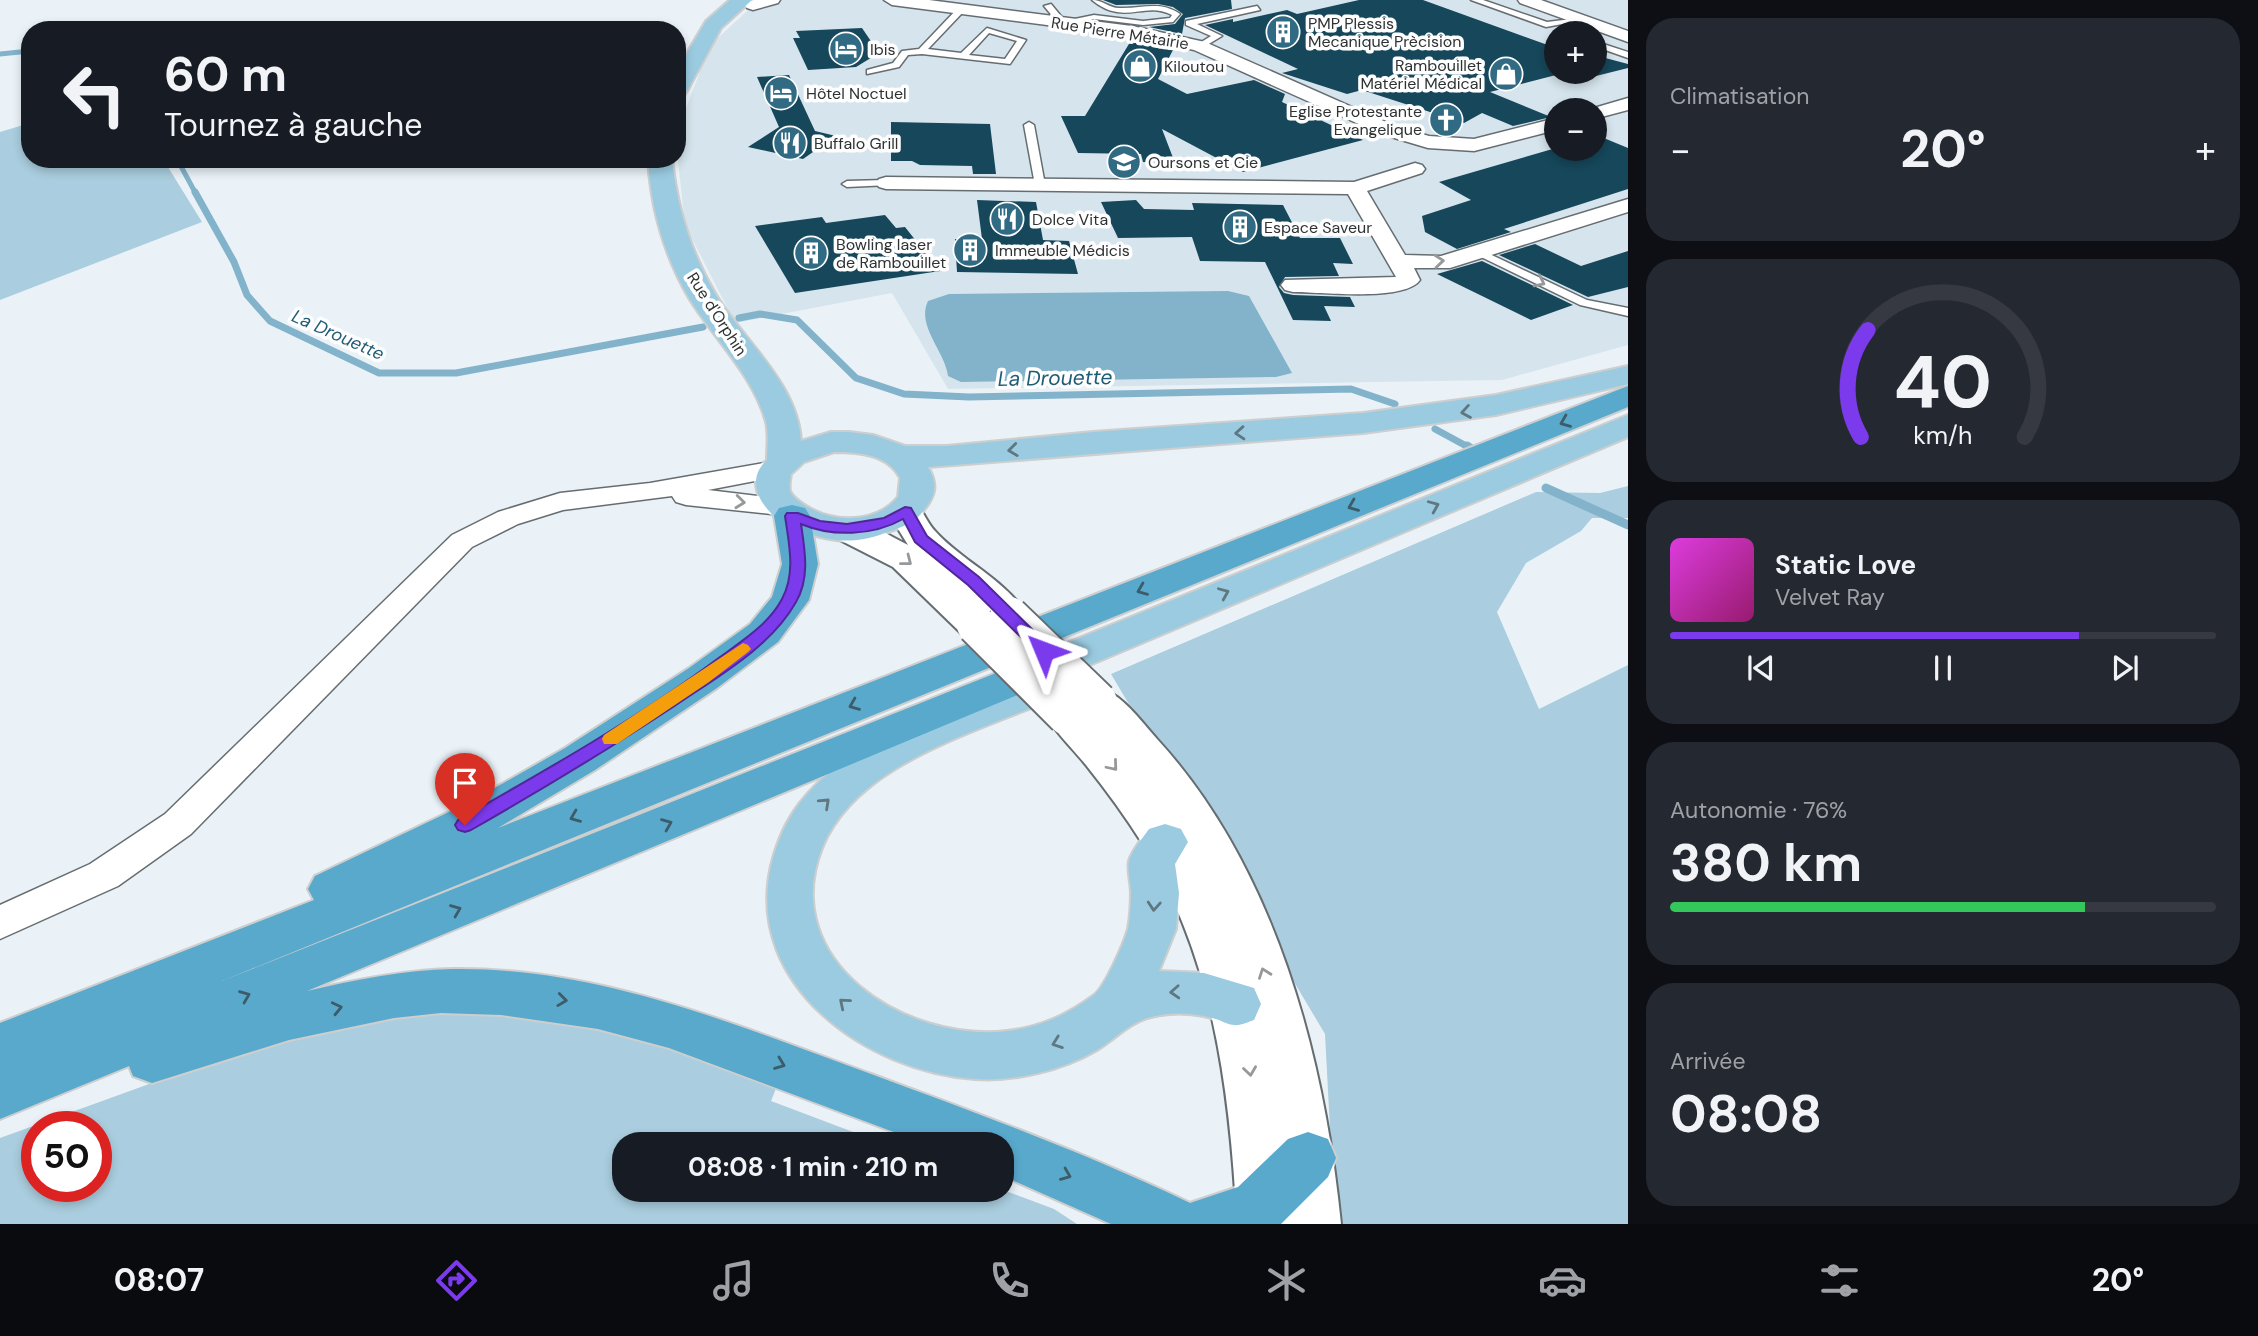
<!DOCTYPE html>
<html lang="fr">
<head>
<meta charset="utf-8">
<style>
  body { margin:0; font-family:"DM Sans",sans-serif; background:#242831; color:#f1f3f6; height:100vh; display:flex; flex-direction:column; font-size:26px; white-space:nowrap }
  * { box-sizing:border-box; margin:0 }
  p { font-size:23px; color:#9ea1a6 }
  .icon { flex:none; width:38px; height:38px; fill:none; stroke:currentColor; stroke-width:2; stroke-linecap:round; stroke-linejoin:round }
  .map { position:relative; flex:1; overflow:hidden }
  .drawer { display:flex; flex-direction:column; gap:18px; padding:18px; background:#0d0f14; width:630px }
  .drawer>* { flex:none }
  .hud { position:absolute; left:21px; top:21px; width:665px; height:147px; border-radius:28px; box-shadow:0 4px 10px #0003; background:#171b24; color:#f1f3f6; overflow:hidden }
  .buttons { position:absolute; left:1544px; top:21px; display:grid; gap:14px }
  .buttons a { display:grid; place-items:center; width:63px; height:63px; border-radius:50%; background:#171b24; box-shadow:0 4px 10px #0003; font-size:35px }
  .speed { position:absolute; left:21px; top:1111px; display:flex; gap:14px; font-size:35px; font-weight:700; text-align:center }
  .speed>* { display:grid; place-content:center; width:91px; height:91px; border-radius:50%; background:#171b24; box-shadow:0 4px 10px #0003; line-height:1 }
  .speed .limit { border:10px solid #d22; background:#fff; color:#111 }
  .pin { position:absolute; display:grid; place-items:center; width:60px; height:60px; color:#fff; margin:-72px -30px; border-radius:50% 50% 50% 0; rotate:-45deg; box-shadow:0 0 7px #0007 }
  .pin .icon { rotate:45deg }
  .me { position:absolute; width:77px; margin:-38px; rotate:314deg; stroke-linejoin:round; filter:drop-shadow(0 0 5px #0008) }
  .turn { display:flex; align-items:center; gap:24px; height:147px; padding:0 28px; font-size:32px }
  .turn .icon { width:91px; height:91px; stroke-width:2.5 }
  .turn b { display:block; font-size:49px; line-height:60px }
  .big { font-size:52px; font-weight:700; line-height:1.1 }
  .drawer .tile { flex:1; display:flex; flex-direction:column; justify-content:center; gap:10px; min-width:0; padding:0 24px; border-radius:28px; background:#242831 }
  .drawer .dial { align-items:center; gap:0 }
  .dial svg { height:182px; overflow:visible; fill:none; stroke:#363941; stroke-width:7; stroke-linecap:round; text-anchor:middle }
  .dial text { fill:#f1f3f6; stroke:none }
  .song { display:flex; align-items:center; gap:21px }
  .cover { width:84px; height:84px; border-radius:10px; background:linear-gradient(135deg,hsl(300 70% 55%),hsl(320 70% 35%)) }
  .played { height:7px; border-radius:4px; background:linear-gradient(90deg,#7c3aed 75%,#363941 75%) }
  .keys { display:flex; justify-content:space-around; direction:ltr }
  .heat { display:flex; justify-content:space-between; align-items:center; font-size:38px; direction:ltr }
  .charge { height:10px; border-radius:5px; background:linear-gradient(90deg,#34c759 76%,#363941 0) }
  .trip { position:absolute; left:612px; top:1132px; width:402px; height:70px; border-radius:28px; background:#171b24; box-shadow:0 4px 10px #0003; font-weight:700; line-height:70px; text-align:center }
  .tab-bar { display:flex; height:112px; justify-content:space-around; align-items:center; background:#090b0e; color:#9ea1a6 }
  .tab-bar .icon { width:49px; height:49px }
  .tab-bar .selected { color:#7c3aed }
  .tab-bar b { font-size:32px; color:#f1f3f6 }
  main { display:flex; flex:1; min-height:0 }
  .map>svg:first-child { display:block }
</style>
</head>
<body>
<main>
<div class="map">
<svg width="1628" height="1224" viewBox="0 0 1628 1224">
  <rect width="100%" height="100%" fill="#eaf2f7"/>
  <path fill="#d6e5ed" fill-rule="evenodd" d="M759,0H1628V345L1502,380L948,389L892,293L735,323L685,225L677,152L682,119L699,74L696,58ZM1556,33H1594V72H1556ZM1556,110H1594V149H1556Z"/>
  <path fill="#aacedf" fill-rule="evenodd" d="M30,123V159H163L202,222L0,300V132Z
    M1628,486V518H1592L1581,531L1526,563L1497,612L1539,709L1628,665V1224H1335L1325,1034L1111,674L1536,492L1600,493Z
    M440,1011L541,1016L630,1031L777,1086L771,1101L885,1144H625V1190H1003L1054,1209L1077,1224H0V1138L273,1039ZM37,1127H96V1186H37Z"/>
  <path fill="#82b3ca" d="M1228,291L1249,296L1292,373L1276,377L961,382L948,376C945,351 916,326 928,301L949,294Z"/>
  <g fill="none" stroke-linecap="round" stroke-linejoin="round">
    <path stroke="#82b3ca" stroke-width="5" d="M0,54L30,51
      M177,159L196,194"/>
    <path stroke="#82b3ca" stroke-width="7" d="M195,192L234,262L247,295L270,321L379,373H456L703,327
      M739,318L760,314L797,320L856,378L904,394L969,397L1351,389L1395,404
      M1435,429L1470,448"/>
    <path stroke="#82b3ca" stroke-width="9" d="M1467,446L1470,448
      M1546,488L1628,525"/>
  </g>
  <path fill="#16475b" d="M1103,0H1231L1232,9L1185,18L1182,34L1149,27L1175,24L1183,14L1173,7L1158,4L1116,5Z
    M1359,0H1423L1556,48V75L1490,92L1551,117L1513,126L1482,113L1464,123L1362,90L1347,94L1282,73L1298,69L1205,25L1233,19V22L1287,10L1297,14Z
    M862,28L879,53L856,67L808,70L793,38H800L796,31Z
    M1132,39L1174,48L1158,79L1187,94L1254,80L1285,94L1282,102L1363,140L1243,172L1162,129L1175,163L1143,162L1141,154L1078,153L1061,116H1085Z
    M1594,55L1628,64V68L1584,79L1564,72H1594Z
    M789,75L815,131L836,136L803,159L748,147L779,127L757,77Z
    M891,122L990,124L996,174H973L972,166L920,165L912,161H891Z
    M1594,134L1628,148V189L1504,229L1511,232L1457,249L1425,232L1422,216L1471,200L1439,182L1556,148L1594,149Z
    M977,200L1036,202L1043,240L1069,241L1078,274L957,272L955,239H982Z
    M1136,200L1144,209L1194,210L1192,203L1283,205L1300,238H1340L1353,264L1333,263L1339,276L1285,277L1279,287L1284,293L1293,295L1350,297L1355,307L1324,306L1331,321L1293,320L1265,262L1200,261L1192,237L1118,238L1101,202Z
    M885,215L896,228L905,227L940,271L795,293L755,226L822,217L826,223Z
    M1535,244L1581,266L1628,251V287L1588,297L1499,255Z
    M1482,261L1573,305L1531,320L1437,274Z"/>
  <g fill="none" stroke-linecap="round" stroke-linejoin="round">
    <g stroke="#666d71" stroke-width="3">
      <path id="lane" d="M1092,0C1103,0 1109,8 1119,8C1143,9 1159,0 1180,14L1173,22L1143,25L1094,19L1067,25L1059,24L1044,6L1051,4L1065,21L1094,15L1143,21L1170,18L1172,15C1144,0 1125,27 1092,0Z
        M1471,0H1483L1547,22L1580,18L1584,20L1546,27Z
        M1257,6L1260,10L1197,24L1222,36L1202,48L1195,46L1211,36L1186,25V21Z
        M958,8L965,10L928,49L961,53L987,28L1026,40L1010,64L922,54L908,55L899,67L867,74V70L893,63L902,51L919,49ZM989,33L1017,41L1005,59L969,55Z
        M1594,41L1628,52V58L1594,46Z
        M1029,122L1034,125L1045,185L1040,188L1035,185L1024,125Z
        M886,180L890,181V185L847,187L842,184L847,181Z
        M1479,249L1587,300L1628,308V316L1580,305L1475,254L1473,252Z"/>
    </g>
    <g stroke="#666d71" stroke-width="3">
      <path id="street" d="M754,0H780L778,3L753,10L747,8L745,5L747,2Z
        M884,0H929L1132,26L1205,42L1395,126L1429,136L1474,139L1556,118V130L1474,151L1428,148L1381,134L1194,50L1132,36L892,5Z
        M1518,0H1541L1628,31V42L1520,3Z
        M1628,98V110L1594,119V110H1587Z
        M1415,163L1422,165L1425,169L1422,173L1367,191L1405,255L1441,256L1628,199V212L1450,268H1414L1420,280C1405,302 1320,292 1293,292L1285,290L1281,285L1285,280L1396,277L1348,194L886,189L879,187L876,183L879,179L886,177L1354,182Z
        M776,461L786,463L790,469L786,475L708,490L790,500L794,506L790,512L780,515L686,505L676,502L672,496L563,510L518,524L472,547L191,834L118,886L0,939V905L90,864L165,814L452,535L498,512L560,493L650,483Z"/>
    </g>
    <g stroke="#666d71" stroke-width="4">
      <path id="secondary" d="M905,500L917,503C923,512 928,524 935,531C963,562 1005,579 1028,616L1023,625L1009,629L995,625L990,634L976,638L962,634L893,567L834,537L829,529L834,521C860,515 885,534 908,545L887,511L893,503Z
        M1098,687C1122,694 1140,720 1157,739C1275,868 1324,1054 1341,1224H1237C1230,1092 1214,957 1142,843C1125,816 1106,790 1086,765C1073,749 1057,734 1046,716L1052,705L1067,701L1079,705L1077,702L1083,692Z"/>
    </g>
    <g stroke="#cdcece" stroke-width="4">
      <path id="primary" d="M730,0H752L721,28L688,89L685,94L677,96V70L706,21Z
        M648,159H672C677,208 691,253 716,295C744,341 798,384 801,441L831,432H849L873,435L905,446H947L1093,432L1363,413L1496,395L1628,366V384L1496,415L1363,433L928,467C938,484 936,495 924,510C915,523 902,527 888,532C870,539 850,543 830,539C819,537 805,533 794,529C768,518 740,484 767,460C767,447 769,434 766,422C753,375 714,339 689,298C664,255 651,209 648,159ZM834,452C858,452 888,454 900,478L898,497C876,524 833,523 806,506C800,502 793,498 790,491C789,486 790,479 791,474L804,462Z
        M1628,415V437L1085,667C1063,702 1044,702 1008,717C941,744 851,776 822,848C777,962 907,1043 1007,1031C1041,1027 1067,1015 1094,995C1105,987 1124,943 1128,929C1130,918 1131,904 1131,893C1131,883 1127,870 1129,861C1132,850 1142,839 1149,829L1165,824L1181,829L1188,842L1175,864L1179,893L1176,929L1159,971L1204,973L1254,988L1261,1004L1254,1020C1248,1022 1240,1026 1234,1025C1229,1025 1224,1022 1219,1020C1197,1013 1174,1011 1151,1017C1130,1022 1115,1039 1097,1050C1063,1070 1014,1082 975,1079C868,1072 744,986 771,866C776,845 786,821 799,804C840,751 904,726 964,702C986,693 1025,685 1042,669C1048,663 1052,654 1057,647Z"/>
    </g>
    <g stroke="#cdcece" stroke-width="4">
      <path id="highway" d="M1628,386V407L222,981L1054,650L1068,654L1074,664L1068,674L307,991C354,980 404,970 453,969C599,967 736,1025 871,1074C979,1114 1086,1153 1190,1203L1238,1187L1288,1139L1308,1132L1328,1139L1336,1158L1328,1177L1281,1224H1111L1003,1176V1144H926L669,1048L598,1029L501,1015L441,1013L394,1018L289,1040L152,1083L133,1076L129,1066L0,1119V1023L314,900L308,889L315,876L472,801L565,748L689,668L750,624L772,597L782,564L774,516L779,508L792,505L805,508L810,516L818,564L809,600L778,642L717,688L595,770L498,828Z"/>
    </g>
    <use href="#lane" fill="#fff" fill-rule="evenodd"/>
    <use href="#street" fill="#fff" fill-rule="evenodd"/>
    <use href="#secondary" fill="#fff" fill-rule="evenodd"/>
    <use href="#primary" fill="#9bcbe1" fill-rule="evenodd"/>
    <use href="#highway" fill="#59a9cd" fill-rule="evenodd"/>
    <g stroke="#666d71" stroke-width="42" stroke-linecap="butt">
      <path id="secondary-bridge" d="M1009,616L1098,702
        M976,625L1067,716"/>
    </g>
    <use href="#secondary-bridge" stroke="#fff" stroke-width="38"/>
  </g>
  <defs><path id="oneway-chevron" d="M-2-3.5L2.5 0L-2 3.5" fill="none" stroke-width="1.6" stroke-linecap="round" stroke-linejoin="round" transform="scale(1.75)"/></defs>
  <g stroke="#969899">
    <use href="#oneway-chevron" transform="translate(1439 261) rotate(-5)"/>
    <use href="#oneway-chevron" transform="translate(1540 282) rotate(26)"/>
    <use href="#oneway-chevron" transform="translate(740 502) rotate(6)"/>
    <use href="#oneway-chevron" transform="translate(907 561) rotate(38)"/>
    <use href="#oneway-chevron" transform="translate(1113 766) rotate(50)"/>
    <use href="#oneway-chevron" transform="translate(1264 973) rotate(-110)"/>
    <use href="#oneway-chevron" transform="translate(1250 1071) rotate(82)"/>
  </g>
  <g stroke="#5f7781">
    <use href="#oneway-chevron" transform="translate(1466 412) rotate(170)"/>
    <use href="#oneway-chevron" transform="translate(1240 433) rotate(176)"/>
    <use href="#oneway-chevron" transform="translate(1013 450) rotate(173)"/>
    <use href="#oneway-chevron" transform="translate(1434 506) rotate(-23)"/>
    <use href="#oneway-chevron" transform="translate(1224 593) rotate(-23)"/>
    <use href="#oneway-chevron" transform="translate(825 803) rotate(-43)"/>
    <use href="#oneway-chevron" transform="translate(1154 906) rotate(94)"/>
    <use href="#oneway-chevron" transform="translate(1175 992) rotate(177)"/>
    <use href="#oneway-chevron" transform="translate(844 1003) rotate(-140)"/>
    <use href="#oneway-chevron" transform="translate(1057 1043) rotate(160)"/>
  </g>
  <g stroke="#3d5c69">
    <use href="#oneway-chevron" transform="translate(1565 422) rotate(158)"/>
    <use href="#oneway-chevron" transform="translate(1353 506) rotate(158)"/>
    <use href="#oneway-chevron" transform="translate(1142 590) rotate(158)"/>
    <use href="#oneway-chevron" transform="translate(854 705) rotate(158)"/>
    <use href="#oneway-chevron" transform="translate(575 817) rotate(158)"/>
    <use href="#oneway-chevron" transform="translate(667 824) rotate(-22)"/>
    <use href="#oneway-chevron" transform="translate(456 910) rotate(-22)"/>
    <use href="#oneway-chevron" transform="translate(245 996) rotate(-22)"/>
    <use href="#oneway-chevron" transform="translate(562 1000) rotate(7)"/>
    <use href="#oneway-chevron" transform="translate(337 1008) rotate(-13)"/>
    <use href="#oneway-chevron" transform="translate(780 1064) rotate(21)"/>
    <use href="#oneway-chevron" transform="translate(1066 1175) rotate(22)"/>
  </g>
  <path fill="#7c3aed" stroke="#51269a" stroke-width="2" d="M905,507L911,508L927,536L979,577L1050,647L1053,651L1050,655H1039L968,585L915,542L903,519C873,536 832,537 801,524C805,551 810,578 796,602C771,647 717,677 676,705C609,749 541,790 471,830L465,832L458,830L455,825L458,820C548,769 638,718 720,657C742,641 769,624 782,599C796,573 789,544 785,516L787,513H798L820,521L847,524L884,518Z"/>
  <path fill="#f59e0b" d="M743,643L748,645L751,649L748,652L709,682L617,744H604L602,739L604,735Z"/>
  <defs>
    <g id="building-disc" transform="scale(1.75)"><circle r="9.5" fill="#306a83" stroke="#fefefe"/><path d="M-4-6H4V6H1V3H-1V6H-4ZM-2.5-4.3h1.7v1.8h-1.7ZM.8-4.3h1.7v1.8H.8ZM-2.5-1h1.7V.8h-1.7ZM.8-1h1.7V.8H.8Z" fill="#fff"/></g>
    <g id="hotel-disc" transform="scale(1.75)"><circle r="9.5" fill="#306a83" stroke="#fefefe"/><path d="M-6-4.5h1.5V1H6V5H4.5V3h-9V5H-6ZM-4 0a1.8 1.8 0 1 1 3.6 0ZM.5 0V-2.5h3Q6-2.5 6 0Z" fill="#fff"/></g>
    <g id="shop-disc" transform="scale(1.75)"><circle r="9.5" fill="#306a83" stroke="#fefefe"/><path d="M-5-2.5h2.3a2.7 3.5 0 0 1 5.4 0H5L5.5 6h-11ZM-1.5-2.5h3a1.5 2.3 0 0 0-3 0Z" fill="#fff"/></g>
    <g id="church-disc" transform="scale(1.75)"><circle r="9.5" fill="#306a83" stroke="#fefefe"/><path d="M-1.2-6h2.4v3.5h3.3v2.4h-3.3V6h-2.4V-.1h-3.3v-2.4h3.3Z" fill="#fff"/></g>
    <g id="restaurant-disc" transform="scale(1.75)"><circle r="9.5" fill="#306a83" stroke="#fefefe"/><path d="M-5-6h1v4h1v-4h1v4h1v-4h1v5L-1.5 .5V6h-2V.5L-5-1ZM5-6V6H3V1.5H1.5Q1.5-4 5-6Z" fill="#fff"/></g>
    <g id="school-disc" transform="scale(1.75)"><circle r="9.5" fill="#306a83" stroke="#fefefe"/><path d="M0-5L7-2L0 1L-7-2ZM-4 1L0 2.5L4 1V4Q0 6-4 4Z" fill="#fff"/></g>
  </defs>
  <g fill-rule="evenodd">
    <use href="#building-disc" x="1283" y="32"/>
    <use href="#hotel-disc" x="846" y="49"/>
    <use href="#shop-disc" x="1140" y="66"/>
    <use href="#shop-disc" x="1506" y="74"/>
    <use href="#hotel-disc" x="781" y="93"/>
    <use href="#church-disc" x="1446" y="120"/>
    <use href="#restaurant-disc" x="790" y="143"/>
    <use href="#school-disc" x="1124" y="162"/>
    <use href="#restaurant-disc" x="1007" y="219"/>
    <use href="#building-disc" x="1240" y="227"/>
    <use href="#building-disc" x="970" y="250"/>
    <use href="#building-disc" x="811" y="253"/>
  </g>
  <g text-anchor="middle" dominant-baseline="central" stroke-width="7" stroke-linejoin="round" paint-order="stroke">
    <g font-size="16" fill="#2e3233" stroke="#fefefe" text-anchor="start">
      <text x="1308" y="23">PMP Plessis<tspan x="1308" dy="18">Mecanique Prècision</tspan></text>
      <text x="870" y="49">Ibis</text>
      <text x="1482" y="65" text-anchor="end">Rambouillet<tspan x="1482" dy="18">Matériel Médical</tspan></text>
      <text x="1164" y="66">Kiloutou</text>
      <text x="806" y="93">Hôtel Noctuel</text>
      <text x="1422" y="111" text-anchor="end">Eglise Protestante<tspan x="1422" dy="18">Evangelique</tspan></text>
      <text x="814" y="143">Buffalo Grill</text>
      <text x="1148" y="162">Oursons et Cie</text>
      <text x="1032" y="219">Dolce Vita</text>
      <text x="1264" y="227">Espace Saveur</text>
      <text x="836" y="244">Bowling laser<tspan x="836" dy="18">de Rambouillet</tspan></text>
      <text x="995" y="250">Immeuble Médicis</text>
    </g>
    <g font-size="16" fill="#2e3233" stroke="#fefefe">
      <text transform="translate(1120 33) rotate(9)">Rue Pierre Métairie</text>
      <text transform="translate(717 314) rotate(57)">Rue d'Orphin</text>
    </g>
    <g font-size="18" font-style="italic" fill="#1f5c75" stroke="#fefefe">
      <text transform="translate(338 335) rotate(24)">La Drouette</text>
    </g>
    <g font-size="21" font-style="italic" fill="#1f5c75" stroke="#fefefe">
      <text transform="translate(1055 378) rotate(-1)">La Drouette</text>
    </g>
  </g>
</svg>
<div class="buttons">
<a>+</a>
<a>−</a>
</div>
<div class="speed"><div class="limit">50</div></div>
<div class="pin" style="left:465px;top:825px;background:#d93025"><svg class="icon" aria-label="arrive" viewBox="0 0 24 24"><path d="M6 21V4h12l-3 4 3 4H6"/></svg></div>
<svg class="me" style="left:1044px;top:651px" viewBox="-20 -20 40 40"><path d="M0-17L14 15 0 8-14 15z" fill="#7c3aed" stroke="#fff" stroke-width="4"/></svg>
<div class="trip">08:08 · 1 min · 210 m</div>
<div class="hud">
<div class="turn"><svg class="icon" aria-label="left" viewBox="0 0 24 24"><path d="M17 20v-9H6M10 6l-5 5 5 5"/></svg><div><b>60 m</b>Tournez à gauche</div></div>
</div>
</div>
<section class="drawer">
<div class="tile"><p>Climatisation</p>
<div class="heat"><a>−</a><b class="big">20°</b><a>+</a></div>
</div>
<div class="tile dial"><svg viewBox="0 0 100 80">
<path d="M14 69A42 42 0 1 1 86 69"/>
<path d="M14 69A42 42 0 0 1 17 22" stroke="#7c3aed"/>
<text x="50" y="56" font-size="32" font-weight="700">40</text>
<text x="50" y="72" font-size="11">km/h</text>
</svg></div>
<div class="tile">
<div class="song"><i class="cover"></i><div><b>Static Love</b><p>Velvet Ray</p></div></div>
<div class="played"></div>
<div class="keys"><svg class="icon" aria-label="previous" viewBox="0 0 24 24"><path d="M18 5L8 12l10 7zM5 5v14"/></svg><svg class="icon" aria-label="pause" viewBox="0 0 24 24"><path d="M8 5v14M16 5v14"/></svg><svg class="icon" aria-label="next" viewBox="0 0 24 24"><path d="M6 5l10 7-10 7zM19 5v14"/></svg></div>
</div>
<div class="tile"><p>Autonomie · 76%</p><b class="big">380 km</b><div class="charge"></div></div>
<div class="tile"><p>Arrivée</p><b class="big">08:08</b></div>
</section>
</main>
<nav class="tab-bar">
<b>08:07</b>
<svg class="icon selected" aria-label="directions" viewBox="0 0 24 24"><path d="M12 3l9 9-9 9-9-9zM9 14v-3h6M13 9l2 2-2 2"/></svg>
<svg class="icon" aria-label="music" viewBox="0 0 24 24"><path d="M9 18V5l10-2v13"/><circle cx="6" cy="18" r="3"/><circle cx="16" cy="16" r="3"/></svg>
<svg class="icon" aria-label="phone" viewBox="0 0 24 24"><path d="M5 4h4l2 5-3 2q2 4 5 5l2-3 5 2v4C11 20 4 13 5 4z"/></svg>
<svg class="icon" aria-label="climate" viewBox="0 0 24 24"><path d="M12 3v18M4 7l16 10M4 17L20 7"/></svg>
<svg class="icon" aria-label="car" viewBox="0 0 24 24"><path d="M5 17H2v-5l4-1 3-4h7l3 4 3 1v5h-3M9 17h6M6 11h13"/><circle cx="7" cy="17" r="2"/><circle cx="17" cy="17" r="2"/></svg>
<svg class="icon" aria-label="filters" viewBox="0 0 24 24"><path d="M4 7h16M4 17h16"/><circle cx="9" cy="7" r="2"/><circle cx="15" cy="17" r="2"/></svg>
<b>20°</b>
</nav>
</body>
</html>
